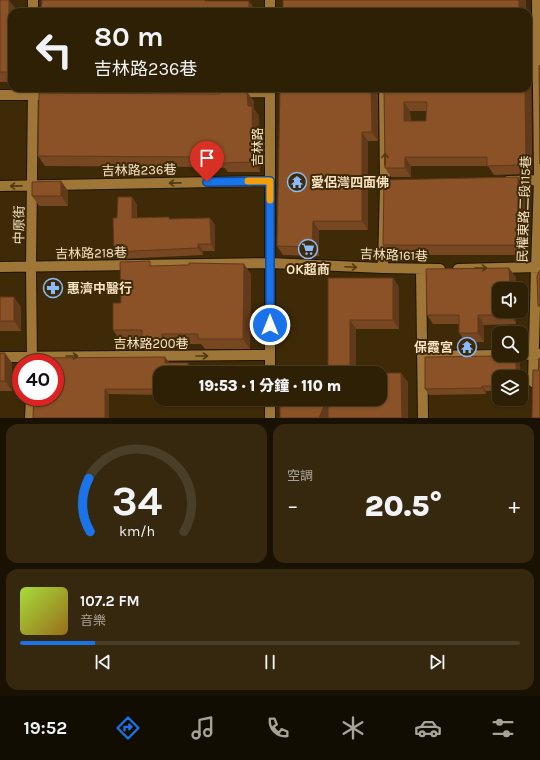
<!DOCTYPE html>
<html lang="zh-TW">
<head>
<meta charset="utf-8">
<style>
  body { margin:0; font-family:Karla,"Noto Sans TC",sans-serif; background:#36280f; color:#f1f3f6; height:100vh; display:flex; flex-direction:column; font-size:15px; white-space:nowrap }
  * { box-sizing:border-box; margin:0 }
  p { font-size:13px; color:#a7a39a }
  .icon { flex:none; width:22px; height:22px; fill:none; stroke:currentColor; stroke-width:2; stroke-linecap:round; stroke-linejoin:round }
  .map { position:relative; height:418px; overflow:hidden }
  .drawer { display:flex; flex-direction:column; gap:6px; padding:6px; background:#191203; flex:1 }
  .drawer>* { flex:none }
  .banner { position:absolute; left:8px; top:8px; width:524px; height:84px; border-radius:12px; box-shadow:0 1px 3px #0004,0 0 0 1px #493e27; background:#2e2005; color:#f1f3f6; overflow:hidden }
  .tools { position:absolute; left:492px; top:282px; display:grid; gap:8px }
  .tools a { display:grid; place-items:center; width:36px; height:36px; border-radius:8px; background:#2e2005; box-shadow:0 1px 3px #0004,0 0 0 1px #493e27; font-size:20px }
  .speed { position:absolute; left:12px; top:354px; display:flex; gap:8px; font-size:20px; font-weight:700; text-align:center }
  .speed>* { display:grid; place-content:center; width:52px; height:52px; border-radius:50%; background:#2e2005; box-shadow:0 1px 3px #0004,0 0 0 1px #493e27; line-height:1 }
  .speed .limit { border:6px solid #d22; background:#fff; color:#111 }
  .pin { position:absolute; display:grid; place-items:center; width:34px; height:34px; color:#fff; margin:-41px -17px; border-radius:50% 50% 50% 0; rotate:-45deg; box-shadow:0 0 4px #0007 }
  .pin .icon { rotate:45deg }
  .me { position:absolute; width:44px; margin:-22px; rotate:0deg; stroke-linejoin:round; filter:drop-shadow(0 0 3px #0008) }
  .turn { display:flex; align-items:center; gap:14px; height:84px; padding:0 20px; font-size:18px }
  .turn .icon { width:52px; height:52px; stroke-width:2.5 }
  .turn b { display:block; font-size:28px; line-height:34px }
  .big { font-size:30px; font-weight:800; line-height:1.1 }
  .drawer .card { flex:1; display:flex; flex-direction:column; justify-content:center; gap:6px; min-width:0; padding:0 14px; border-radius:12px; background:#36280f }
  .drawer .dial { align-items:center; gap:0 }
  .dial svg { height:104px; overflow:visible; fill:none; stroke:#493e27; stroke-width:7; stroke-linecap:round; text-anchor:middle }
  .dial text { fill:#f1f3f6; stroke:none }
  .song { display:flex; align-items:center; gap:12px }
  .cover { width:48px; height:48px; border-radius:6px; background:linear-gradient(135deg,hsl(80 70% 55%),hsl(40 70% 35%)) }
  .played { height:4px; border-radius:2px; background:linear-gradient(90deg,#1a73e8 15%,#493e27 15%) }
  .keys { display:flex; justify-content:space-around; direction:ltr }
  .heat { display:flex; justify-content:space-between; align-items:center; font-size:22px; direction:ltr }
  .drawer .tiles { flex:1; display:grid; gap:6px; grid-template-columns:1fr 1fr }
  .card:last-child { grid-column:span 2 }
  .trip { position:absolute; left:153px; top:366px; width:234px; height:40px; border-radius:12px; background:#2e2005; box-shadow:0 1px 3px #0004,0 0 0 1px #493e27; font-weight:800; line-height:40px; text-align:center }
  .dock { display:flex; height:64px; justify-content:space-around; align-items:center; background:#120d02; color:#a7a39a }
  .dock .icon { width:28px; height:28px }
  .dock .active { color:#1a73e8 }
  .dock b { font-size:18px; color:#f1f3f6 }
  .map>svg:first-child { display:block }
</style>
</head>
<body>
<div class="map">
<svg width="540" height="418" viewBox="0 0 540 418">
  <rect width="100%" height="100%" fill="#3e2a07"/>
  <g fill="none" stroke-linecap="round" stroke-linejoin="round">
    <g stroke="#201402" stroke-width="12">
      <path id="minor" d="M33,0V12
        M270,12V0
        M528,64H540
        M134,94L270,92
        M0,95H40
        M508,181L540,180
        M0,186L270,181
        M0,267L270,263L383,268L440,269
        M383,268L385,184L384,88
        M458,269L540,267
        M421,270L423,418
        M521,355L539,354
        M422,356L500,355
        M0,357L270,355
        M32,363L31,267L33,88
        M270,373V88
        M533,382L536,268L539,180L537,0
        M30,418L31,397
        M270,418V399"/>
    </g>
    <use href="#minor" stroke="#9e7637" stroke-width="10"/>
  </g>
  <path fill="#774721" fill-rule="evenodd" d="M0,0L16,9V12H12V82H0Z
    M528,73L531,78L532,172L525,173V174L494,175L488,166H411V177H391L385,168L384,88H528ZM410,111H427L426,121H411Z
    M378,88V141H368V230H319V256L283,255L277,246Z
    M254,101V109L259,116L260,172H228L225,168L206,167L45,166L38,156Z
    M61,181L68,191V206H39L32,196Z
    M525,187V255H390L383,245Z
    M132,197L137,205V218L170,219L210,218L215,225V251H203V255L119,259L114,252L117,218Z
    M153,266L251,274L250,349H205L201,344H169V349H149L143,340H120L113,330L121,303Z
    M509,268L516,278L499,311H516V324L484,325V342H466L459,333V324H433L427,315Z
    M328,278H393L399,287V329H356V373Z
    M0,297L21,307V331H0Z
    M0,353L12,363V391H0Z
    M516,355L520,361L499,377V391H486V394L429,395L425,389Z
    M169,362V363H188L192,368V373H160V395L109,394V418H33Z"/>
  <path fill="#61391b" d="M9,0L16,9V12H12V76L10,72L9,31Z
    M519,0H526V12H520L519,11Z
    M249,1L256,10V12H249Z
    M528,19L529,20V51L528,50Z
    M528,73L531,78L532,172L526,163L525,88H528Z
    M371,88H378V141L372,132Z
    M247,92L254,101V109L259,116L260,172L253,162L248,106Z
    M404,102L410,111L411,130L404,121Z
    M362,132L368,141V230L362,221Z
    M405,157L411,166V177L405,168Z
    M519,163L525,173V174L519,165Z
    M518,177L525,187V255L518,245Z
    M61,181L68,191V206L61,196Z
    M132,197L137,205L136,225L132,218Z
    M210,218L215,225V251L211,244Z
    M313,221L319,230V256L312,247Z
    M198,244L203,251V255L198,248Z
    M244,264L251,274L250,349L243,339Z
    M509,268L516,278V289H510Z
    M393,278L399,287V329L393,320Z
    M14,297L21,307V331L14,321Z
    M510,311H516V324L510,315Z
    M478,315L484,325V342L478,333Z
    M350,320L356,329V373H350Z
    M162,334L169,344V349L162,339Z
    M5,353L12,363V391L5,381Z
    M516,355L520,361V377H516Z
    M165,357L169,362V368L165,363Z
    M188,363L192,368V373H188Z
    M401,373L408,382V418H402Z
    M482,386L486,391V394L482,388Z
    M105,389L109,394V418H105Z
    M327,399H329V418H319Z"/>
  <path fill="#8a5226" stroke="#61391b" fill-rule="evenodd" d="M0,0H9V31H10V72H0Z
    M42,0H205V1H249V12H31V11H41Z
    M283,0H519V11H523V12H283Z
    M540,65V164L539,66Z
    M280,88H371L372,132H362V221H313L312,247L277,246Z
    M384,88H525L526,163H519V165L487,166V157H405V168H385ZM404,102H427L426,121H404Z
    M220,92H247L248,106H252L253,162L222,163V158L199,157L38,156L39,93L220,94Z
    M518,177V245H383L384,180Z
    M61,181V196H32V182Z
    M118,197H132V218L169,217V219L210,218L211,244H198V248L114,252L113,218H117Z
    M150,261V266L189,265V263L244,264L243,339H198V334H162V339H142V330H113V303H121L120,262Z
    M509,268L510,289H499V311H510V315H478V333H459V315H427L426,269Z
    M540,270V306H538L537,276Z
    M328,278H393V320H350V373H328Z
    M0,297H14V321H0Z
    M0,353H5V381H0Z
    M499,354V355H516V377H499V386H482V388L425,389V357L496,356Z
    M165,357V363H188V373H160V389H105V418H33L34,397H55V363H36V358Z
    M539,358H540V418H532L533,370H539Z
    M384,373H401L402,418H328V399H380V392H384Z
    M285,399H327L319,418H280V405L286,403Z"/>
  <defs><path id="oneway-shaft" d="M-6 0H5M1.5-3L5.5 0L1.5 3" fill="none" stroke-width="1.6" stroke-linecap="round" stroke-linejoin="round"/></defs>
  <g stroke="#513911">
    <use href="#oneway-shaft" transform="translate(385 159) rotate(-90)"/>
    <use href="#oneway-shaft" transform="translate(175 183) rotate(179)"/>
    <use href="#oneway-shaft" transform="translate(16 186) rotate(179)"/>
    <use href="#oneway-shaft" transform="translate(351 267) rotate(3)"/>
    <use href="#oneway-shaft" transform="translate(481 268) rotate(-1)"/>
    <use href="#oneway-shaft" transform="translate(72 356)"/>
    <use href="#oneway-shaft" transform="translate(202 356)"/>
  </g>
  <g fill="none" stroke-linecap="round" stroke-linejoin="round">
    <g stroke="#114b97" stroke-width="10">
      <path id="route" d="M207,182L270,181V325"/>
    </g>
    <use href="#route" stroke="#1a73e8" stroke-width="7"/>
    <path stroke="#f59e0b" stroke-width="7" d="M248,181H270V200"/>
  </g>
  <defs>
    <g id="temple-ring" transform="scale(1)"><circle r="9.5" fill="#3e2a07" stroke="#89bafc" stroke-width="1.5"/><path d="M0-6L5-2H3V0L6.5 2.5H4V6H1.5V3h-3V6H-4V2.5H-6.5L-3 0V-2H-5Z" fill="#89bafc"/></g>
    <g id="supermarket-ring" transform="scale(1)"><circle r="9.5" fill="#3e2a07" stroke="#89bafc" stroke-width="1.5"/><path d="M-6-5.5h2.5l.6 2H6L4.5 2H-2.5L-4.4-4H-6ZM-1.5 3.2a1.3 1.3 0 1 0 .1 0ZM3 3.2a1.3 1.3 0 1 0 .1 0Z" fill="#89bafc"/></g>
    <g id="pharmacy-ring" transform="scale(1)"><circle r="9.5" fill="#3e2a07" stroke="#89bafc" stroke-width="1.5"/><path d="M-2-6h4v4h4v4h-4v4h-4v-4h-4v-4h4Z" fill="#89bafc"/></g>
  </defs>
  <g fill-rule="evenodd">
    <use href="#temple-ring" x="297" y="182"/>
    <use href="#supermarket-ring" x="308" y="249"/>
    <use href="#pharmacy-ring" x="53" y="288"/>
    <use href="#temple-ring" x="467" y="347"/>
  </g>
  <g text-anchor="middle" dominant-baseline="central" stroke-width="4" stroke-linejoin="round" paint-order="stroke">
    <g font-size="13" fill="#f9e3c4" stroke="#3e2a07">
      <text transform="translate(257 147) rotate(-90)">吉林路</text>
      <text transform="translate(139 170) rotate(-1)">吉林路236巷</text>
      <text transform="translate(524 209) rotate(-88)">民權東路二段115巷</text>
      <text transform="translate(19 225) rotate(-89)">中原街</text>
      <text transform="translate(91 253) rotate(-1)">吉林路218巷</text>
      <text transform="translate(394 255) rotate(2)">吉林路161巷</text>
      <text x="151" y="343">吉林路200巷</text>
    </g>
    <g font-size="13" font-weight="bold" fill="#f9e3c4" stroke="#3e2a07" text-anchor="start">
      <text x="311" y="182">愛侶灣四面佛</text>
      <text x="308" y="269" text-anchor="middle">OK超商</text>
      <text x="67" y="288">惠濟中醫行</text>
      <text x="453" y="347" text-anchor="end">保霞宮</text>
    </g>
  </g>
</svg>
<div class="tools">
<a><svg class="icon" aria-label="sound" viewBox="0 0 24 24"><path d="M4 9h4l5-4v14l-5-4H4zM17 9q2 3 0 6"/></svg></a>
<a><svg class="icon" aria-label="search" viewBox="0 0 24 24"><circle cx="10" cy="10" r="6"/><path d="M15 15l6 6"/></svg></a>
<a><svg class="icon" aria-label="layers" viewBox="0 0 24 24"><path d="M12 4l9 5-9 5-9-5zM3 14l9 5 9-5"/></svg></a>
</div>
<div class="speed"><div class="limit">40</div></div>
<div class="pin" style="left:207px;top:182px;background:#d93025"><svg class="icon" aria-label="arrive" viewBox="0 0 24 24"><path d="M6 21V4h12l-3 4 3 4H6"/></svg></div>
<svg class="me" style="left:270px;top:325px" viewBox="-20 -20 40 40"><circle r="17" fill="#1a73e8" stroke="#fff" stroke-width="3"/><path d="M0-11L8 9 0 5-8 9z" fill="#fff"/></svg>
<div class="trip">19:53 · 1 分鐘 · 110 m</div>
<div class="banner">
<div class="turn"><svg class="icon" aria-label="left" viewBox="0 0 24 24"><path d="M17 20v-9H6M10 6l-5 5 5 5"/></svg><div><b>80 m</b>吉林路236巷</div></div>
</div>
</div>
<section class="drawer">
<div class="tiles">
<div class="card dial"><svg viewBox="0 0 100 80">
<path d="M14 69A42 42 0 1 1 86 69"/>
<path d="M14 69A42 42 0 0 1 13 28" stroke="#1a73e8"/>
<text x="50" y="56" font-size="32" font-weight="700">34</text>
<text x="50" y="72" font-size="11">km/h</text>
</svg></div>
<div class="card"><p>空調</p>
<div class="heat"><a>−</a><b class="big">20.5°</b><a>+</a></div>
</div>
<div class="card">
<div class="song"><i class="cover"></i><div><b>107.2 FM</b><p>音樂</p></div></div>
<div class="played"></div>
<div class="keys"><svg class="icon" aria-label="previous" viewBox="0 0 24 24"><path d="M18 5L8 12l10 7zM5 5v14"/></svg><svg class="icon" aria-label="pause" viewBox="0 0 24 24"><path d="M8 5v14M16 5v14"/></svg><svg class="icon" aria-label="next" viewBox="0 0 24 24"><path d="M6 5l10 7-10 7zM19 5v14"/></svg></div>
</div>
</div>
</section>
<nav class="dock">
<b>19:52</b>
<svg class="icon active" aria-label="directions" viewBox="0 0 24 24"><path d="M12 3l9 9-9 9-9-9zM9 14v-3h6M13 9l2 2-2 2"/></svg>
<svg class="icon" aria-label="music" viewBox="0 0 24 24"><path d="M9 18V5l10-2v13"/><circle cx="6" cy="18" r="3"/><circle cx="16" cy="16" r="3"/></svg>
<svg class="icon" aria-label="phone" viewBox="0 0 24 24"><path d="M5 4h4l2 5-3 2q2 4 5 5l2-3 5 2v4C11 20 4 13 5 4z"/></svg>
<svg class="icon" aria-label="climate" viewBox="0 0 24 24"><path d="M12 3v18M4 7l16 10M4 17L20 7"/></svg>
<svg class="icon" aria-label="car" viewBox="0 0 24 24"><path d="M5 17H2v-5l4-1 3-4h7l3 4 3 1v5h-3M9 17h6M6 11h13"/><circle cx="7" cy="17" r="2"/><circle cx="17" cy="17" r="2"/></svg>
<svg class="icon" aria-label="filters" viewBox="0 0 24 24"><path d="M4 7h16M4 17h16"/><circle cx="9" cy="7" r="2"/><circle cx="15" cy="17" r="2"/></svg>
</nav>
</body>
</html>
